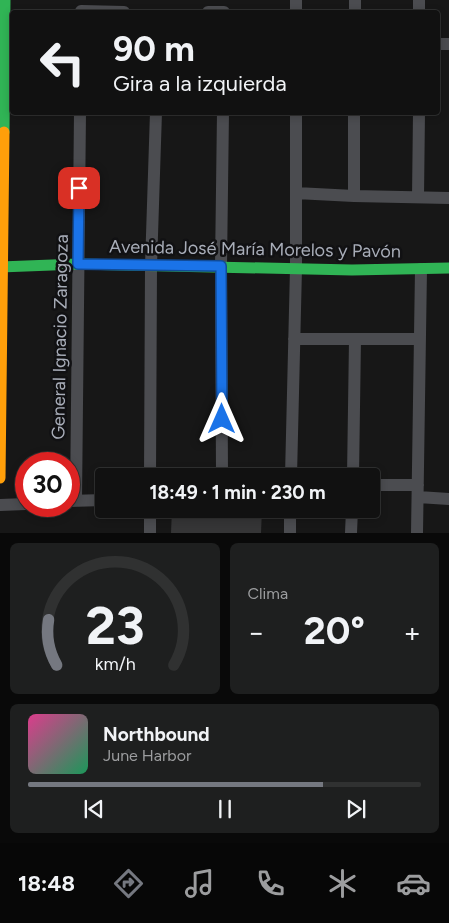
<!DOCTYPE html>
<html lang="es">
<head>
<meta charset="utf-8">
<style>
  body { margin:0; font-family:Figtree,sans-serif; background:#1e1f1f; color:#f1f3f6; height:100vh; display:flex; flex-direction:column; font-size:19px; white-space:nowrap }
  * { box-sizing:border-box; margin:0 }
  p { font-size:16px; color:#9c9d9f }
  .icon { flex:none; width:28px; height:28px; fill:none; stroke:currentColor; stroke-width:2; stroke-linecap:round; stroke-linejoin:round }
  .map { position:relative; height:533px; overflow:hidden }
  .sheet { display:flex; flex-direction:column; gap:10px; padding:10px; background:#090909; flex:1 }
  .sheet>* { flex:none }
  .top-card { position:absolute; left:10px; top:10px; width:430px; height:105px; border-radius:5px; box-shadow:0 2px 8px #0003,0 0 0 1px #303131; background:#111; color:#f1f3f6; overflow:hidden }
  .speed { position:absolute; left:15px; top:452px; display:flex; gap:10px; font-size:25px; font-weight:700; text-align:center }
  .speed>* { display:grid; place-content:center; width:65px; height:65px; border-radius:50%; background:#111; box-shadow:0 2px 8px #0003,0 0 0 1px #303131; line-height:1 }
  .speed .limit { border:8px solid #d22; background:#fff; color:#111 }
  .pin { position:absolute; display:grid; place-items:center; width:42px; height:42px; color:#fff; margin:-21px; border-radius:10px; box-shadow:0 2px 8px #0006 }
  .me { position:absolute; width:55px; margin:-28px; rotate:0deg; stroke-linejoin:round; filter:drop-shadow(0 0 4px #0008) }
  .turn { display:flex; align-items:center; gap:18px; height:105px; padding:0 20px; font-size:22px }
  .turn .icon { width:65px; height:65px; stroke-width:2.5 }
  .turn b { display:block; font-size:35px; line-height:42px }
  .big { font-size:38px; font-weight:700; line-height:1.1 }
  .sheet .widget { flex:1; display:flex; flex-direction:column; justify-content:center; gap:8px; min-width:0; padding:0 18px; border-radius:8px; background:#1e1f1f }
  .sheet .dial { align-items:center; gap:0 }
  .dial svg { height:130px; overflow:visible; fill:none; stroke:#303131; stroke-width:7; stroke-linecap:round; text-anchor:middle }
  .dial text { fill:#f1f3f6; stroke:none }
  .song { display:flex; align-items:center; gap:15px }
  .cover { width:60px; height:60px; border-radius:8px; background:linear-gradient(135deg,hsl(330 70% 55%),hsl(150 70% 35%)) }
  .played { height:5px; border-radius:2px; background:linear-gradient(90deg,#757880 75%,#303131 75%) }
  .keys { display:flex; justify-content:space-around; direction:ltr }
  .heat { display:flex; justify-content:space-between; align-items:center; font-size:28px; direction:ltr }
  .sheet .tiles { flex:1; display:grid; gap:10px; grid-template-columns:1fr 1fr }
  .widget:last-child { grid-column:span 2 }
  .trip { position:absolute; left:95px; top:468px; width:285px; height:50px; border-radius:5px; background:#111; box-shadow:0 2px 8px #0003,0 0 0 1px #303131; font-weight:700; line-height:50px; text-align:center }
  .tab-bar { display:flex; height:80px; justify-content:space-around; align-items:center; background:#070707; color:#9c9d9f }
  .tab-bar .icon { width:35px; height:35px }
  .tab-bar .active { color:#757880 }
  .tab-bar b { font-size:22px; color:#f1f3f6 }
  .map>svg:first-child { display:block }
</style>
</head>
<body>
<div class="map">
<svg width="449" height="533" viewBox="0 0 449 533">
  <rect width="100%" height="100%" fill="#171717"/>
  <path fill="#353536" d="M172,509H262L261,533H171Z"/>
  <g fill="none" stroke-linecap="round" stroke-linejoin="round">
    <path stroke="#4b4c50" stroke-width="12" d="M296,0V12
      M419,0V12
      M81,11L124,12
      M208,12H224
      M355,12V0
      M438,44H449
      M296,193L354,196L449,198
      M354,196V112
      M418,197L419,112
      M294,339H420
      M150,476L151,266L156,112
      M222,476L221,266L223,112
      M291,476L296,268V112
      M353,476L355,339
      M371,485H418
      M418,497L449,499
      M69,501L104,500
      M76,501L80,112
      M0,505L26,504
      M150,509V533
      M290,533V509
      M351,533L352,509
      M417,533L421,269"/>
    <path stroke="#30b455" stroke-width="11" d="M4,132L5,0
      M0,267L78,264L352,270L449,268"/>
    <path stroke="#ff9f0a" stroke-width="11" d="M0,478L4,132"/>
  </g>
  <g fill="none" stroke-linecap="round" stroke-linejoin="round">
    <g stroke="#114b97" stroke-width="12">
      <path id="route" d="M79,188L78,264L221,266L222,419"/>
    </g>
    <use href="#route" stroke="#1a73e8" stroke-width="9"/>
  </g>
  <g text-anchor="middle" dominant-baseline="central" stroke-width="5" stroke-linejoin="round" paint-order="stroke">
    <g font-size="18" fill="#a8adb8" stroke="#111113">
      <text transform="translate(255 249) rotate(1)">Avenida José María Morelos y Pavón</text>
      <text transform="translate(60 337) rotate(-89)">General Ignacio Zaragoza</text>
    </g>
  </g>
</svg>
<div class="speed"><div class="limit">30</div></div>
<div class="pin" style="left:79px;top:188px;background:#d93025"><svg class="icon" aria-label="arrive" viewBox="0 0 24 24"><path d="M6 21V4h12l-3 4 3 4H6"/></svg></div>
<svg class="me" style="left:222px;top:419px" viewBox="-20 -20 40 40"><path d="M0-17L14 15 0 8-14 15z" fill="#1a73e8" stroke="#fff" stroke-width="4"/></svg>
<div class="trip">18:49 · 1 min · 230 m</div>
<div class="top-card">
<div class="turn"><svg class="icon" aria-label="left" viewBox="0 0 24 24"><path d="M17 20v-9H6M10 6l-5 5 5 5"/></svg><div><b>90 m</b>Gira a la izquierda</div></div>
</div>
</div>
<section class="sheet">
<div class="tiles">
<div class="widget dial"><svg viewBox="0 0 100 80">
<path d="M14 69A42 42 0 1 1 86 69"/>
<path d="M14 69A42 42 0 0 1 9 41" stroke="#757880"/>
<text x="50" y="56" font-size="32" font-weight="700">23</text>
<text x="50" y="72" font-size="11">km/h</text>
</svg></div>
<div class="widget"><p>Clima</p>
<div class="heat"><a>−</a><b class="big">20°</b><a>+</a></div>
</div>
<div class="widget">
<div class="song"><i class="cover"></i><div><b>Northbound</b><p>June Harbor</p></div></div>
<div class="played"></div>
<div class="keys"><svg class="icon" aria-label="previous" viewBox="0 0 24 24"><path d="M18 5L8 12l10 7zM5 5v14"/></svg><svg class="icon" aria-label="pause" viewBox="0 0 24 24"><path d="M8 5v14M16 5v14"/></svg><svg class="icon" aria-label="next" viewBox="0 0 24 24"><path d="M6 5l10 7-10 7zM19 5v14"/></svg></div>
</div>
</div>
</section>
<nav class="tab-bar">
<b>18:48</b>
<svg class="icon active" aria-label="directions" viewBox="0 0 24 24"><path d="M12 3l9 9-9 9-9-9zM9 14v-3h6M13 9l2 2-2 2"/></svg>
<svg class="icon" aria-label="music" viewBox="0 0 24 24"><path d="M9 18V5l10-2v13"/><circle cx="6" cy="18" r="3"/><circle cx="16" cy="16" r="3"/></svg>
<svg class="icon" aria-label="phone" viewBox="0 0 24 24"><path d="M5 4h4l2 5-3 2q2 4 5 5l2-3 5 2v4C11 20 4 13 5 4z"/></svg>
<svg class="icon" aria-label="climate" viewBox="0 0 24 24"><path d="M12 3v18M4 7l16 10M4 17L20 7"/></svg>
<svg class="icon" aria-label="car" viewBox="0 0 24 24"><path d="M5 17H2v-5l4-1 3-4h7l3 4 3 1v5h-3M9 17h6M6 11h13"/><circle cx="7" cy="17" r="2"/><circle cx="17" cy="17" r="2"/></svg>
</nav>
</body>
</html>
